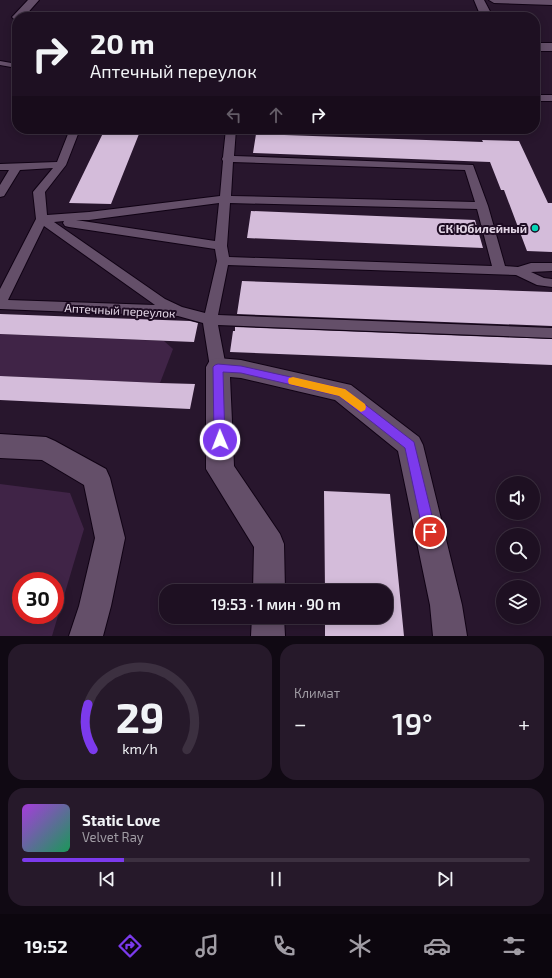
<!DOCTYPE html>
<html lang="ru">
<head>
<meta charset="utf-8">
<style>
  body { margin:0; font-family:"Exo 2",sans-serif; background:#26192a; color:#f1f3f6; height:100vh; display:flex; flex-direction:column; font-size:15px; white-space:nowrap }
  * { box-sizing:border-box; margin:0 }
  p { font-size:13px; color:#a19da5 }
  .icon { flex:none; width:22px; height:22px; fill:none; stroke:currentColor; stroke-width:2; stroke-linecap:round; stroke-linejoin:round }
  .map { position:relative; height:636px; overflow:hidden }
  .panel { display:flex; flex-direction:column; gap:8px; padding:8px; background:#100913; flex:1 }
  .panel>* { flex:none }
  .hud { position:absolute; left:12px; top:12px; width:528px; height:122px; border-radius:16px; box-shadow:0 2px 10px #0003,0 0 0 1px #3c3040; background:#1e1022; color:#f1f3f6; overflow:hidden }
  .controls { position:absolute; left:496px; top:476px; display:grid; gap:8px }
  .controls a { display:grid; place-items:center; width:44px; height:44px; border-radius:50%; background:#1e1022; box-shadow:0 2px 10px #0003,0 0 0 1px #3c3040; font-size:20px }
  .speed { position:absolute; left:12px; top:572px; display:flex; gap:8px; font-size:20px; font-weight:700; text-align:center }
  .speed>* { display:grid; place-content:center; width:52px; height:52px; border-radius:50%; background:#1e1022; box-shadow:0 2px 10px #0003,0 0 0 1px #3c3040; line-height:1 }
  .speed .limit { border:6px solid #d22; background:#fff; color:#111 }
  .pin { position:absolute; display:grid; place-items:center; width:34px; height:34px; color:#fff; margin:-17px; border:2px solid #fff; border-radius:50%; box-shadow:0 1px 4px #0007 }
  .me { position:absolute; width:44px; margin:-22px; rotate:359deg; stroke-linejoin:round; filter:drop-shadow(0 0 3px #0008) }
  .turn { display:flex; align-items:center; gap:14px; height:84px; padding:0 12px; font-size:18px }
  .turn .icon { width:52px; height:52px; stroke-width:2.5 }
  .turn b { display:block; font-size:28px; line-height:34px }
  .lanes { display:flex; align-items:center; height:38px; padding:0 12px; background:#0003; justify-content:center; gap:20px; direction:ltr }
  .lanes .off { opacity:.35 }
  .big { font-size:30px; font-weight:600; line-height:1.1 }
  .panel .tile { flex:1; display:flex; flex-direction:column; justify-content:center; gap:6px; min-width:0; padding:0 14px; border-radius:16px; background:#26192a }
  .panel .dial { align-items:center; gap:0 }
  .dial svg { height:104px; overflow:visible; fill:none; stroke:#3c3040; stroke-width:7; stroke-linecap:round; text-anchor:middle }
  .dial text { fill:#f1f3f6; stroke:none }
  .song { display:flex; align-items:center; gap:12px }
  .cover { width:48px; height:48px; border-radius:6px; background:linear-gradient(135deg,hsl(280 70% 55%),hsl(150 70% 35%)) }
  .played { height:4px; border-radius:2px; background:linear-gradient(90deg,#7c3aed 20%,#3c3040 20%) }
  .keys { display:flex; justify-content:space-around; direction:ltr }
  .heat { display:flex; justify-content:space-between; align-items:center; font-size:22px; direction:ltr }
  .panel .tiles { flex:1; display:grid; gap:8px; grid-template-columns:1fr 1fr }
  .tile:last-child { grid-column:span 2 }
  .trip { position:absolute; left:159px; top:584px; width:234px; height:40px; border-radius:16px; background:#1e1022; box-shadow:0 2px 10px #0003,0 0 0 1px #3c3040; font-weight:600; line-height:40px; text-align:center }
  .dock { display:flex; height:64px; justify-content:space-around; align-items:center; background:#0c060e; color:#a19da5 }
  .dock .icon { width:28px; height:28px }
  .dock .on { color:#7c3aed }
  .dock b { font-size:18px; color:#f1f3f6 }
  .map>svg:first-child { display:block }
</style>
</head>
<body>
<div class="map">
<svg width="552" height="636" viewBox="0 0 552 636">
  <rect width="100%" height="100%" fill="#28162d"/>
  <path fill="#402447" fill-rule="evenodd" d="M0,334L164,341L173,349L160,383L0,376Z
    M0,484L70,493L84,529L52,636H0ZM21,581H55V615H21Z"/>
  <path fill="#d4bcda" d="M105,129H141L111,204L69,203Z
    M256,134L483,142L482,140L519,141L548,203H552V252L527,251L504,190H501L490,162L253,153Z
    M251,211L475,220L483,248L247,238Z
    M242,281L552,292V326L237,314Z
    M0,314L190,321L198,323L194,342L0,334Z
    M235,327L552,339V365L230,352L233,331H235Z
    M0,376L160,383L195,384L190,409L0,400Z
    M324,491L390,494L404,636H325V617H386V591H325Z"/>
  <g fill="none" stroke-linecap="round" stroke-linejoin="round">
    <g stroke="#100214" stroke-width="2">
      <path id="service" d="M0,61L17,64V68L0,65Z
        M535,95H552V101H535Z
        M70,129H80L66,165L45,192L47,215L89,212L220,196L223,161L222,159L223,157L226,129H236L234,156L473,165L488,206L505,266L518,267L531,263H552V271L531,272L544,278L552,279V287L537,285L516,275L228,265L218,315L552,328V338L218,325L226,367L223,371L218,373L213,371L210,367L203,323L178,316L0,309V289L36,219L33,192L53,168L20,170L4,196L0,197V185L9,170H0V164L57,162ZM233,162L465,170L475,202L231,196ZM219,203L215,241L76,220H89ZM230,203L477,209L492,266L229,257L227,246ZM64,221L63,223L65,226L69,227L215,249L217,261L205,313L182,307L165,299L54,222ZM44,226L155,305L8,300Z"/>
    </g>
    <g stroke="#100214" stroke-width="2">
      <path id="minor" d="M28,0H39L24,17H17V20L14,19L12,17L14,15Z
        M474,0H484L493,17H481Z
        M535,43H552V51H535Z
        M218,358L241,360L351,385L419,437L423,445L462,605L467,636H433L430,605L398,451L335,400L241,378L230,377L234,466L280,534L284,544L285,591H253L254,547L206,469V367L210,360Z
        M0,434L46,437L55,441L106,469L110,478L125,538L111,606L103,636H69L79,606L95,538L84,485L42,460L0,458Z
        M252,617H284L285,636H251Z"/>
    </g>
    <g stroke="#100214" stroke-width="2">
      <path id="tertiary" d="M489,0H552V5L494,3Z"/>
    </g>
    <use href="#service" fill="#644f69" fill-rule="evenodd"/>
    <use href="#minor" fill="#644f69" fill-rule="evenodd"/>
    <use href="#tertiary" fill="#644f69" fill-rule="evenodd"/>
  </g>
  <path fill="#7c3aed" stroke="#51269a" d="M218,364L241,366L345,389L414,442L436,532L434,537L430,538L425,537L423,532L405,448L339,396L241,373L223,372L225,440L223,443L220,445L216,443L214,440L213,367L215,365Z"/>
  <path fill="#f59e0b" d="M293,377L345,389L365,404L366,407L365,410L361,412L339,396L289,384L288,381L289,378Z"/>
  <circle fill="#05d5b6" stroke="#1e0c23" stroke-width="1.5" cx="535" cy="228" r="4"/>
  <g text-anchor="middle" dominant-baseline="central" stroke-width="4" stroke-linejoin="round" paint-order="stroke">
    <g font-size="12" font-weight="bold" fill="#e2d5e5" stroke="#1e0c23" text-anchor="end">
      <text x="527" y="228">СК Юбилейный</text>
    </g>
    <g font-size="12" fill="#e2d5e5" stroke="#1e0c23">
      <text transform="translate(120 310) rotate(3)">Аптечный переулок</text>
    </g>
  </g>
</svg>
<div class="controls">
<a><svg class="icon" aria-label="sound" viewBox="0 0 24 24"><path d="M4 9h4l5-4v14l-5-4H4zM17 9q2 3 0 6"/></svg></a>
<a><svg class="icon" aria-label="search" viewBox="0 0 24 24"><circle cx="10" cy="10" r="6"/><path d="M15 15l6 6"/></svg></a>
<a><svg class="icon" aria-label="layers" viewBox="0 0 24 24"><path d="M12 4l9 5-9 5-9-5zM3 14l9 5 9-5"/></svg></a>
</div>
<div class="speed"><div class="limit">30</div></div>
<div class="pin" style="left:430px;top:532px;background:#d93025"><svg class="icon" aria-label="arrive" viewBox="0 0 24 24"><path d="M6 21V4h12l-3 4 3 4H6"/></svg></div>
<svg class="me" style="left:220px;top:440px" viewBox="-20 -20 40 40"><circle r="17" fill="#7c3aed" stroke="#fff" stroke-width="3"/><path d="M0-11L8 9 0 5-8 9z" fill="#fff"/></svg>
<div class="trip">19:53 · 1 мин · 90 m</div>
<div class="hud">
<div class="turn"><svg class="icon" aria-label="right" viewBox="0 0 24 24"><path d="M7 20v-9h11M14 6l5 5-5 5"/></svg><div><b>20 m</b>Аптечный переулок</div></div>
<div class="lanes"><svg class="icon off" aria-label="left" viewBox="0 0 24 24"><path d="M17 20v-9H6M10 6l-5 5 5 5"/></svg><svg class="icon off" aria-label="ahead" viewBox="0 0 24 24"><path d="M12 20V5M6 11l6-6 6 6"/></svg><svg class="icon" aria-label="right" viewBox="0 0 24 24"><path d="M7 20v-9h11M14 6l5 5-5 5"/></svg></div>
</div>
</div>
<section class="panel">
<div class="tiles">
<div class="tile dial"><svg viewBox="0 0 100 80">
<path d="M14 69A42 42 0 1 1 86 69"/>
<path d="M14 69A42 42 0 0 1 10 34" stroke="#7c3aed"/>
<text x="50" y="56" font-size="32" font-weight="700">29</text>
<text x="50" y="72" font-size="11">km/h</text>
</svg></div>
<div class="tile"><p>Климат</p>
<div class="heat"><a>−</a><b class="big">19°</b><a>+</a></div>
</div>
<div class="tile">
<div class="song"><i class="cover"></i><div><b>Static Love</b><p>Velvet Ray</p></div></div>
<div class="played"></div>
<div class="keys"><svg class="icon" aria-label="previous" viewBox="0 0 24 24"><path d="M18 5L8 12l10 7zM5 5v14"/></svg><svg class="icon" aria-label="pause" viewBox="0 0 24 24"><path d="M8 5v14M16 5v14"/></svg><svg class="icon" aria-label="next" viewBox="0 0 24 24"><path d="M6 5l10 7-10 7zM19 5v14"/></svg></div>
</div>
</div>
</section>
<nav class="dock">
<b>19:52</b>
<svg class="icon on" aria-label="directions" viewBox="0 0 24 24"><path d="M12 3l9 9-9 9-9-9zM9 14v-3h6M13 9l2 2-2 2"/></svg>
<svg class="icon" aria-label="music" viewBox="0 0 24 24"><path d="M9 18V5l10-2v13"/><circle cx="6" cy="18" r="3"/><circle cx="16" cy="16" r="3"/></svg>
<svg class="icon" aria-label="phone" viewBox="0 0 24 24"><path d="M5 4h4l2 5-3 2q2 4 5 5l2-3 5 2v4C11 20 4 13 5 4z"/></svg>
<svg class="icon" aria-label="climate" viewBox="0 0 24 24"><path d="M12 3v18M4 7l16 10M4 17L20 7"/></svg>
<svg class="icon" aria-label="car" viewBox="0 0 24 24"><path d="M5 17H2v-5l4-1 3-4h7l3 4 3 1v5h-3M9 17h6M6 11h13"/><circle cx="7" cy="17" r="2"/><circle cx="17" cy="17" r="2"/></svg>
<svg class="icon" aria-label="filters" viewBox="0 0 24 24"><path d="M4 7h16M4 17h16"/><circle cx="9" cy="7" r="2"/><circle cx="15" cy="17" r="2"/></svg>
</nav>
</body>
</html>
